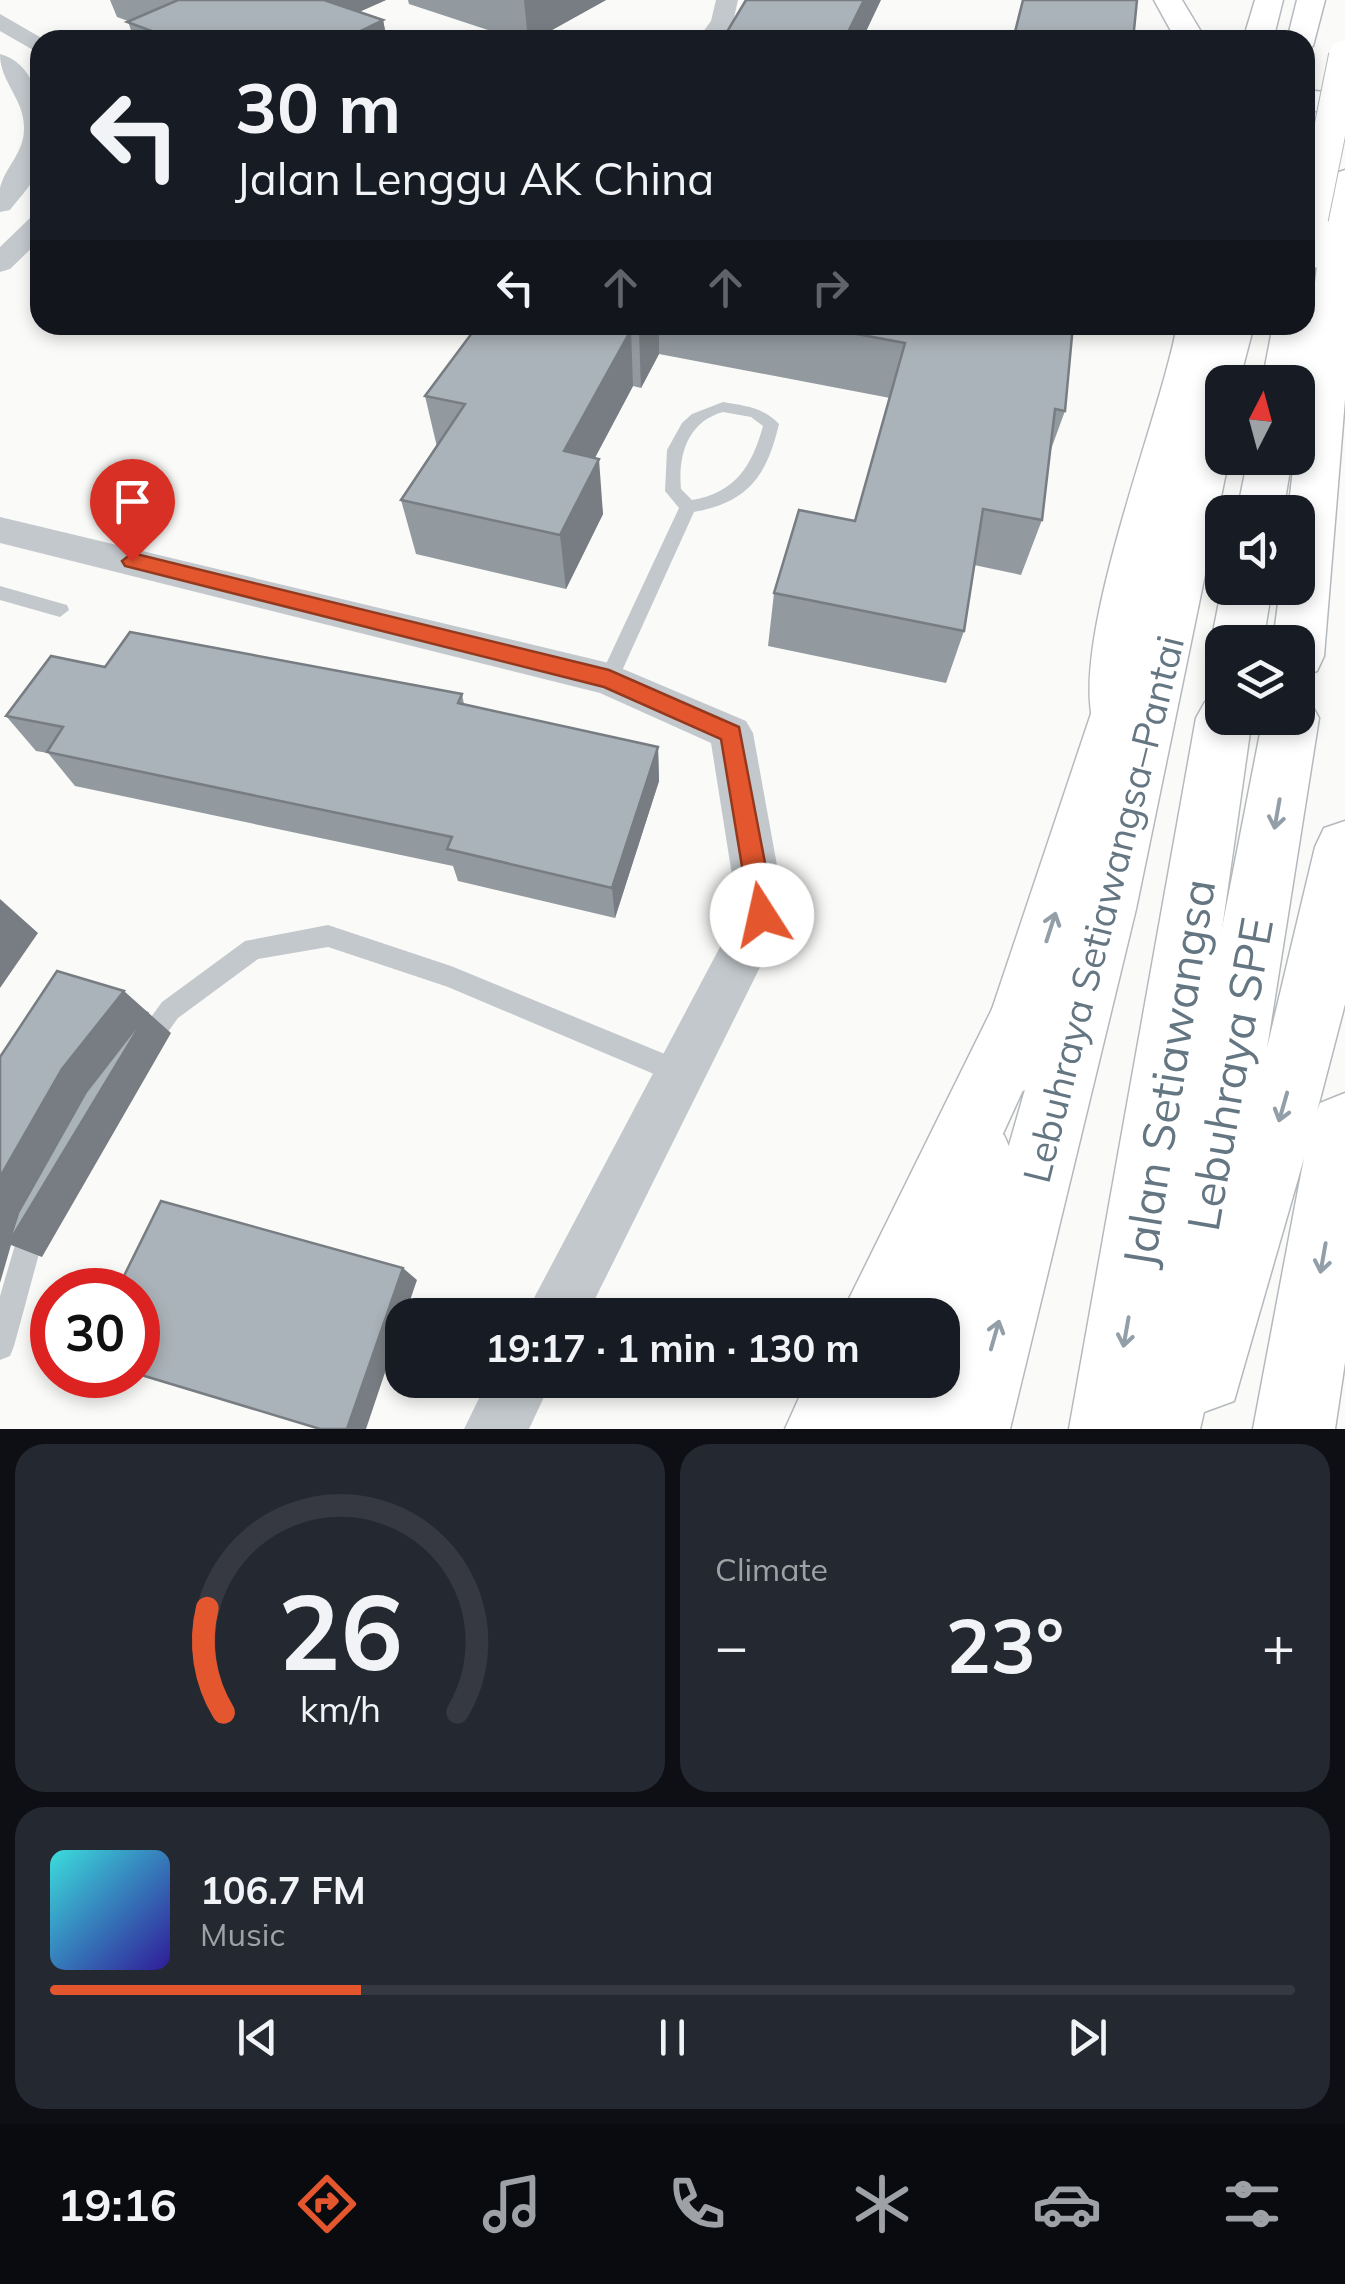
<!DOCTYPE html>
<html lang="en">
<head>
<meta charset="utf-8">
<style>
  body { margin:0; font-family:Mulish,sans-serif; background:#242831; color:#f1f3f6; height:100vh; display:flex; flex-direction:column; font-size:38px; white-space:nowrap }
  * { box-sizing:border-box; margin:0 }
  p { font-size:32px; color:#9ea1a6 }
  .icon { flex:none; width:55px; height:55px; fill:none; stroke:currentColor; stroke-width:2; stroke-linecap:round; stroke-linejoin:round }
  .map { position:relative; height:1429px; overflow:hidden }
  .sheet { display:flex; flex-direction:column; gap:15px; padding:15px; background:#0d0f14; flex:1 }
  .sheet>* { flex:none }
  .top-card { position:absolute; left:30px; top:30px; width:1285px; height:305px; border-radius:30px; box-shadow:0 5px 15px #0003; background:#171b24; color:#f1f3f6; overflow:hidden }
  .needle { width:65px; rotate:6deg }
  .controls { position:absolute; left:1205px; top:365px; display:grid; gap:20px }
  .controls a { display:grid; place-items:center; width:110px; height:110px; border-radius:20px; background:#171b24; box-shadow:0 5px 15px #0003; font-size:50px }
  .speed { position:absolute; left:30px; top:1268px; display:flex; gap:20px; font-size:50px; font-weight:700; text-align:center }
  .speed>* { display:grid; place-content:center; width:130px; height:130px; border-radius:50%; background:#171b24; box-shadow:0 5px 15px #0003; line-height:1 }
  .speed .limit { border:15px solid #d22; background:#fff; color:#111 }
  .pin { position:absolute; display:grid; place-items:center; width:85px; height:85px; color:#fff; margin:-102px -42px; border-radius:50% 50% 50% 0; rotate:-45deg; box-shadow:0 0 10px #0007 }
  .pin .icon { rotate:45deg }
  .me { position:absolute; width:110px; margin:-55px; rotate:350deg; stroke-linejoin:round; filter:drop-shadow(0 0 8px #0008) }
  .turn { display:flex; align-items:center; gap:35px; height:210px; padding:0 40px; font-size:45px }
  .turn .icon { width:130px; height:130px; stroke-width:2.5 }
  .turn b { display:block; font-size:70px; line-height:85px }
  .lanes { display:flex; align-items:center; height:95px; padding:0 40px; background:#0003; justify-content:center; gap:50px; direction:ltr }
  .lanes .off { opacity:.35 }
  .big { font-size:75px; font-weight:700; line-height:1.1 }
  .sheet .card { flex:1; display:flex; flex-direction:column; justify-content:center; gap:15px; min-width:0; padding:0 35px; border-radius:30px; background:#242831 }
  .sheet .dial { align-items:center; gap:0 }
  .dial svg { height:260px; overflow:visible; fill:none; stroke:#363941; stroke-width:7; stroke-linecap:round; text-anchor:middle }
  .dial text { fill:#f1f3f6; stroke:none }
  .song { display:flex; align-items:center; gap:30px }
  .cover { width:120px; height:120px; border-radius:15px; background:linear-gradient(135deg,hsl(180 70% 55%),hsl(250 70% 35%)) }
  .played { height:10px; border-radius:5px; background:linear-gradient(90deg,#e4572e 25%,#363941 25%) }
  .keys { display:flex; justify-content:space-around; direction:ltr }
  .heat { display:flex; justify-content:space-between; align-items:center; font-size:55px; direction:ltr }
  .sheet .tiles { flex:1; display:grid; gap:15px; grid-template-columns:1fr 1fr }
  .card:last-child { grid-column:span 2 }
  .trip { position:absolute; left:385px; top:1298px; width:575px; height:100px; border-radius:30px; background:#171b24; box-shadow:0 5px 15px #0003; font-weight:700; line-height:100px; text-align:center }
  .dock { display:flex; height:160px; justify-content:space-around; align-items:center; background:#090b0e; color:#9ea1a6 }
  .dock .icon { width:70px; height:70px }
  .dock .active { color:#e4572e }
  .dock b { font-size:45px; color:#f1f3f6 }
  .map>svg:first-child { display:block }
</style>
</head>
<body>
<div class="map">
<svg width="1345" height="1429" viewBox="0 0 1345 1429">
  <rect width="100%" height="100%" fill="#fafaf8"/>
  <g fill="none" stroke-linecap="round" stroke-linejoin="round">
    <g stroke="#b5babe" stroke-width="3">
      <path id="primary" d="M1297,0H1325L1313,46L1305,48V40H1287Z
        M1312,207L1325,210L1330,218L1324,259L1318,267L1305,270V209Z
        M1305,316L1313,325L1304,382L1298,392V382H1262L1273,325H1305Z
        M1214,325H1254L1239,382H1222V442L1216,452L1200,457L1184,452L1178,442Z
        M1248,458H1292L1283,512H1237Z
        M1222,587L1272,588L1263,642H1222V657L1211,642Z
        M1133,648L1152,654L1160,669L1042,1063L1032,1087L1008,1097L984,1087L974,1063L1106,669L1114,654Z
        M1222,696V718H1252L1151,1429H1069L1196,718L1205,702Z
        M979,1124L1004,1135L1015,1160L960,1342L942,1350V1315H894L954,1135Z
        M942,1352L954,1380L940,1429H858L874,1380H942Z"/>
    </g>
    <g stroke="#b4b9bd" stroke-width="3">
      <path id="highway" d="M1154,0H1182L1206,40H1176Z
        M1255,0H1283L1273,40H1243Z
        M1305,90L1345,94V114L1305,110Z
        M1345,170V399L1324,656L1317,671L1298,677V642H1273L1280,588H1298V512H1288L1327,181L1333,174Z
        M1177,325H1217L1210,375L1222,372L1237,376L1242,382H1222V458H1229L1136,909L1010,1429H928L1028,1079L920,1315H841L998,997L1021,988L1044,997L1048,1005L1116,742L1098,736C1060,661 1161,418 1177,325Z
        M1298,698L1310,702L1319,718L1267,1048L1315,847L1324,828L1345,821V1004L1317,1111L1320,1103L1345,1093V1362L1335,1429H1253L1304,1158L1234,1401L1204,1412L1200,1429H1118L1148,1307L1263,718H1298Z
        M807,1380H889L868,1429H785Z"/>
    </g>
    <path fill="#c3c8cc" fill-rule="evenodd" d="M723,402C745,406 763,407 779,424C767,475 749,502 694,512L616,684H602L599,679L679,508L665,491L667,450L682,423L692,414ZM723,412L751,417L763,426C752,466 735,493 692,500L681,489C678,456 687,422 723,412Z
      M0,586L67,605L69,610L60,617L0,600Z
      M328,925L451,966L689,1064L692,1073L689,1082L680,1085L448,987L328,947L258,959L178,1018L152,1054L143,1057L134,1054L131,1045L162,1002L245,941Z
      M33,1215L43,1218L46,1228L14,1346L10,1356L0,1360V1296L20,1228L23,1218Z"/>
    <path fill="#c3c8cc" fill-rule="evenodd" d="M716,0H738L733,22L720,40H697L711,21Z
      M0,14L45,40H40V54L0,31Z
      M0,54C43,65 46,128 40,164C37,180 20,197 10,210L0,212C0,205 0,195 0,188C5,167 24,153 24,129C25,99 0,83 0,54Z
      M40,216V240L10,269L0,272V247L30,218Z
      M0,517L609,663L746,721L753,733L786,915L587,1315H525L738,913L711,743L600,693L0,543Z
      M488,1380H552L529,1429H464Z"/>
    <use href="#primary" fill="#fff" fill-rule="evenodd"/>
    <use href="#highway" fill="#fff" fill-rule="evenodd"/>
    <g stroke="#b5babe" stroke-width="34" stroke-linecap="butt">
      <path id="primary-bridge" d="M1312,218L1345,56"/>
    </g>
    <use href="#primary-bridge" stroke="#fff" stroke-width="32"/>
  </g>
  <path fill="#929a9f" d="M110,0H386L359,12L383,20L387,40H134L128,21L117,17Z
    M408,0H606L534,40H518L409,4Z
    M478,325H1073L1065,411L1050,452L1042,520L1021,575L974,565L964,631L946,683L768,646L774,593L855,521L890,398L659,354L641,388L633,386L595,458L603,514L566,589L416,554L401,500L437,447L425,396Z
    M105,667L462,694L464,704L658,747L659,781L615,918L458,881L453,866L75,786L48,753L36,751L6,716Z"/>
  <path fill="#777d82" d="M290,0H386L300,38Z
    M524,0H606L534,40H528Z
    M864,0H881L862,40H844Z
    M383,20L387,40H342Z
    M643,325H659V354L641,388L639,332Z
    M631,330L633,386L569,506L564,451Z
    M599,459L603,514L566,589L560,535Z
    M658,747L659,781L615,918L612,888Z
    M0,899L38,933L0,988Z
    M124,991L171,1033L42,1257L11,1245L0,1283V1177L62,1069Z
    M403,1268L417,1280L405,1315H402V1322L366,1429H347Z"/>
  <path fill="#aab3b9" stroke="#777d82" stroke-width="2.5" d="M178,0H324L383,20L342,40H176L127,22Z
    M746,0H864L844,40H722Z
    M1023,0H1137L1133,40H1013Z
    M478,325H643L639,332L631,330L564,451L599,459L560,535L401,500L465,404L425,396Z
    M808,325H1073L1065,411L1055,409L1042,520L983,509L964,631L774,593L799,510L855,521L905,343Z
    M130,632L462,694L458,703L658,747L612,888L447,849L452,837L47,752L63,727L6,716L51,656L105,667Z
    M57,971L124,991L62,1069L0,1177V1057Z
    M148,1012L8,1244L18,1213L86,1092Z
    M161,1201L403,1268L347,1429H320L138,1374V1290H117Z"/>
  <defs><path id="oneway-shaft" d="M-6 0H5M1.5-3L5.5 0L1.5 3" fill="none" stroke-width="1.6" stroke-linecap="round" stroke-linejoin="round" transform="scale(2.5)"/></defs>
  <g stroke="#939fa8">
    <use href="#oneway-shaft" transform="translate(1277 814) rotate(100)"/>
    <use href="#oneway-shaft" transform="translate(1051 927) rotate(-72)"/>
    <use href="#oneway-shaft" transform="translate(1283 1107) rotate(106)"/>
    <use href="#oneway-shaft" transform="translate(1323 1258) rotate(100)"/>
    <use href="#oneway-shaft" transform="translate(1126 1332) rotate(100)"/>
    <use href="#oneway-shaft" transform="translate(995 1335) rotate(-74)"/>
  </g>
  <path fill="#e4572e" stroke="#94391e" stroke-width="2.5" d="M132,553L609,670L739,727L775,915L772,924L762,927L753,924L750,915L721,739L604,687L125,566L122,561Z"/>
  <g text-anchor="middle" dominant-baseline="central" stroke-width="10" stroke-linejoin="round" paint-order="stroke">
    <g font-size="38" fill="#657683" stroke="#fff">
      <text transform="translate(1103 909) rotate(-76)">Lebuhraya Setiawangsa–Pantai</text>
    </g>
    <g font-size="45" fill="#657683" stroke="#fff">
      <text transform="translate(1168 1073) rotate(-81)">Jalan Setiawangsa</text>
      <text transform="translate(1229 1074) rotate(-80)">Lebuhraya SPE</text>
    </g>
  </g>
</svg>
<div class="controls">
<a><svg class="needle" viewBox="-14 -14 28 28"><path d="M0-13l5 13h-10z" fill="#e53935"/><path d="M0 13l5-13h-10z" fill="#9ea1a6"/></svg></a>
<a><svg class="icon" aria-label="sound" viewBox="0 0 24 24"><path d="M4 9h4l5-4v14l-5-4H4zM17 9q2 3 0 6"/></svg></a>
<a><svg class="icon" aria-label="layers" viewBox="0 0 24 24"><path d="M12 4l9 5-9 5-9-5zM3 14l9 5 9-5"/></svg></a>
</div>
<div class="speed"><div class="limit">30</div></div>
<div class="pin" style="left:132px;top:561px;background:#d93025"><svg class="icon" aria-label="arrive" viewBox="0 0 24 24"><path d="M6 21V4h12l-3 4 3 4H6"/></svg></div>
<svg class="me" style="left:762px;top:915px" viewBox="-20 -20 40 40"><circle r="19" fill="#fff"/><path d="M0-13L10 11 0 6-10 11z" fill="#e4572e"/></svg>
<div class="trip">19:17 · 1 min · 130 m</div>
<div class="top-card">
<div class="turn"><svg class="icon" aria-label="left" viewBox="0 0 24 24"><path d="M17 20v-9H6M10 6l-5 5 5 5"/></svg><div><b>30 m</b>Jalan Lenggu AK China</div></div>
<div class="lanes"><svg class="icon" aria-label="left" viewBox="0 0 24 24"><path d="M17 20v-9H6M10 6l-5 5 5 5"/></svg><svg class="icon off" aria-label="ahead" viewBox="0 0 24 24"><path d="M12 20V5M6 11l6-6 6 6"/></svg><svg class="icon off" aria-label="ahead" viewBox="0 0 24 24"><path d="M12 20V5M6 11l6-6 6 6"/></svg><svg class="icon off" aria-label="right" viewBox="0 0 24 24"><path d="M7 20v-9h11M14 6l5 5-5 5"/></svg></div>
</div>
</div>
<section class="sheet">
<div class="tiles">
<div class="card dial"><svg viewBox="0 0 100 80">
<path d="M14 69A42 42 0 1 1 86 69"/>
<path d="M14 69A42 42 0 0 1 9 37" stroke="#e4572e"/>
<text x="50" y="56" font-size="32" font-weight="700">26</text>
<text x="50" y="72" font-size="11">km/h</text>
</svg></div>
<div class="card"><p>Climate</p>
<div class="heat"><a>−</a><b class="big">23°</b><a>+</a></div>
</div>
<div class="card">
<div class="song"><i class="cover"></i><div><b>106.7 FM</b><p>Music</p></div></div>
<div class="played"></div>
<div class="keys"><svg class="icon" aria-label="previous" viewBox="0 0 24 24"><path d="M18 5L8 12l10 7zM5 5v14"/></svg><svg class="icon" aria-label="pause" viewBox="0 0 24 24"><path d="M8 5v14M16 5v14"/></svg><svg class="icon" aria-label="next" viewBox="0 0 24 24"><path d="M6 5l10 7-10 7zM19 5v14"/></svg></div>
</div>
</div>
</section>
<nav class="dock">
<b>19:16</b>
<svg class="icon active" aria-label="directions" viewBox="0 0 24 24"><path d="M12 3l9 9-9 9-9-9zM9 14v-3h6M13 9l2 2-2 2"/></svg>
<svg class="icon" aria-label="music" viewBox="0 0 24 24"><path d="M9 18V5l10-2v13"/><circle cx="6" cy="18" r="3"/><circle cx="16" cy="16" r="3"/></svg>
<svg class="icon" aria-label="phone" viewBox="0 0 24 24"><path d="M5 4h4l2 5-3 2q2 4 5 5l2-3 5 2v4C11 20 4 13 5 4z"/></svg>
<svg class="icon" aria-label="climate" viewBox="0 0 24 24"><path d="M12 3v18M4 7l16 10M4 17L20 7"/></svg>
<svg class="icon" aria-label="car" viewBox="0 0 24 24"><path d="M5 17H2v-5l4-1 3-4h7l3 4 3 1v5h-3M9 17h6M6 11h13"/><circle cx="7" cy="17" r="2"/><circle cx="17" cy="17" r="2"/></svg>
<svg class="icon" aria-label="filters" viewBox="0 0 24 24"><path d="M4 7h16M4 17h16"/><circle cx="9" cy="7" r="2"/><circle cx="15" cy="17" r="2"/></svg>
</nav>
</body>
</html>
